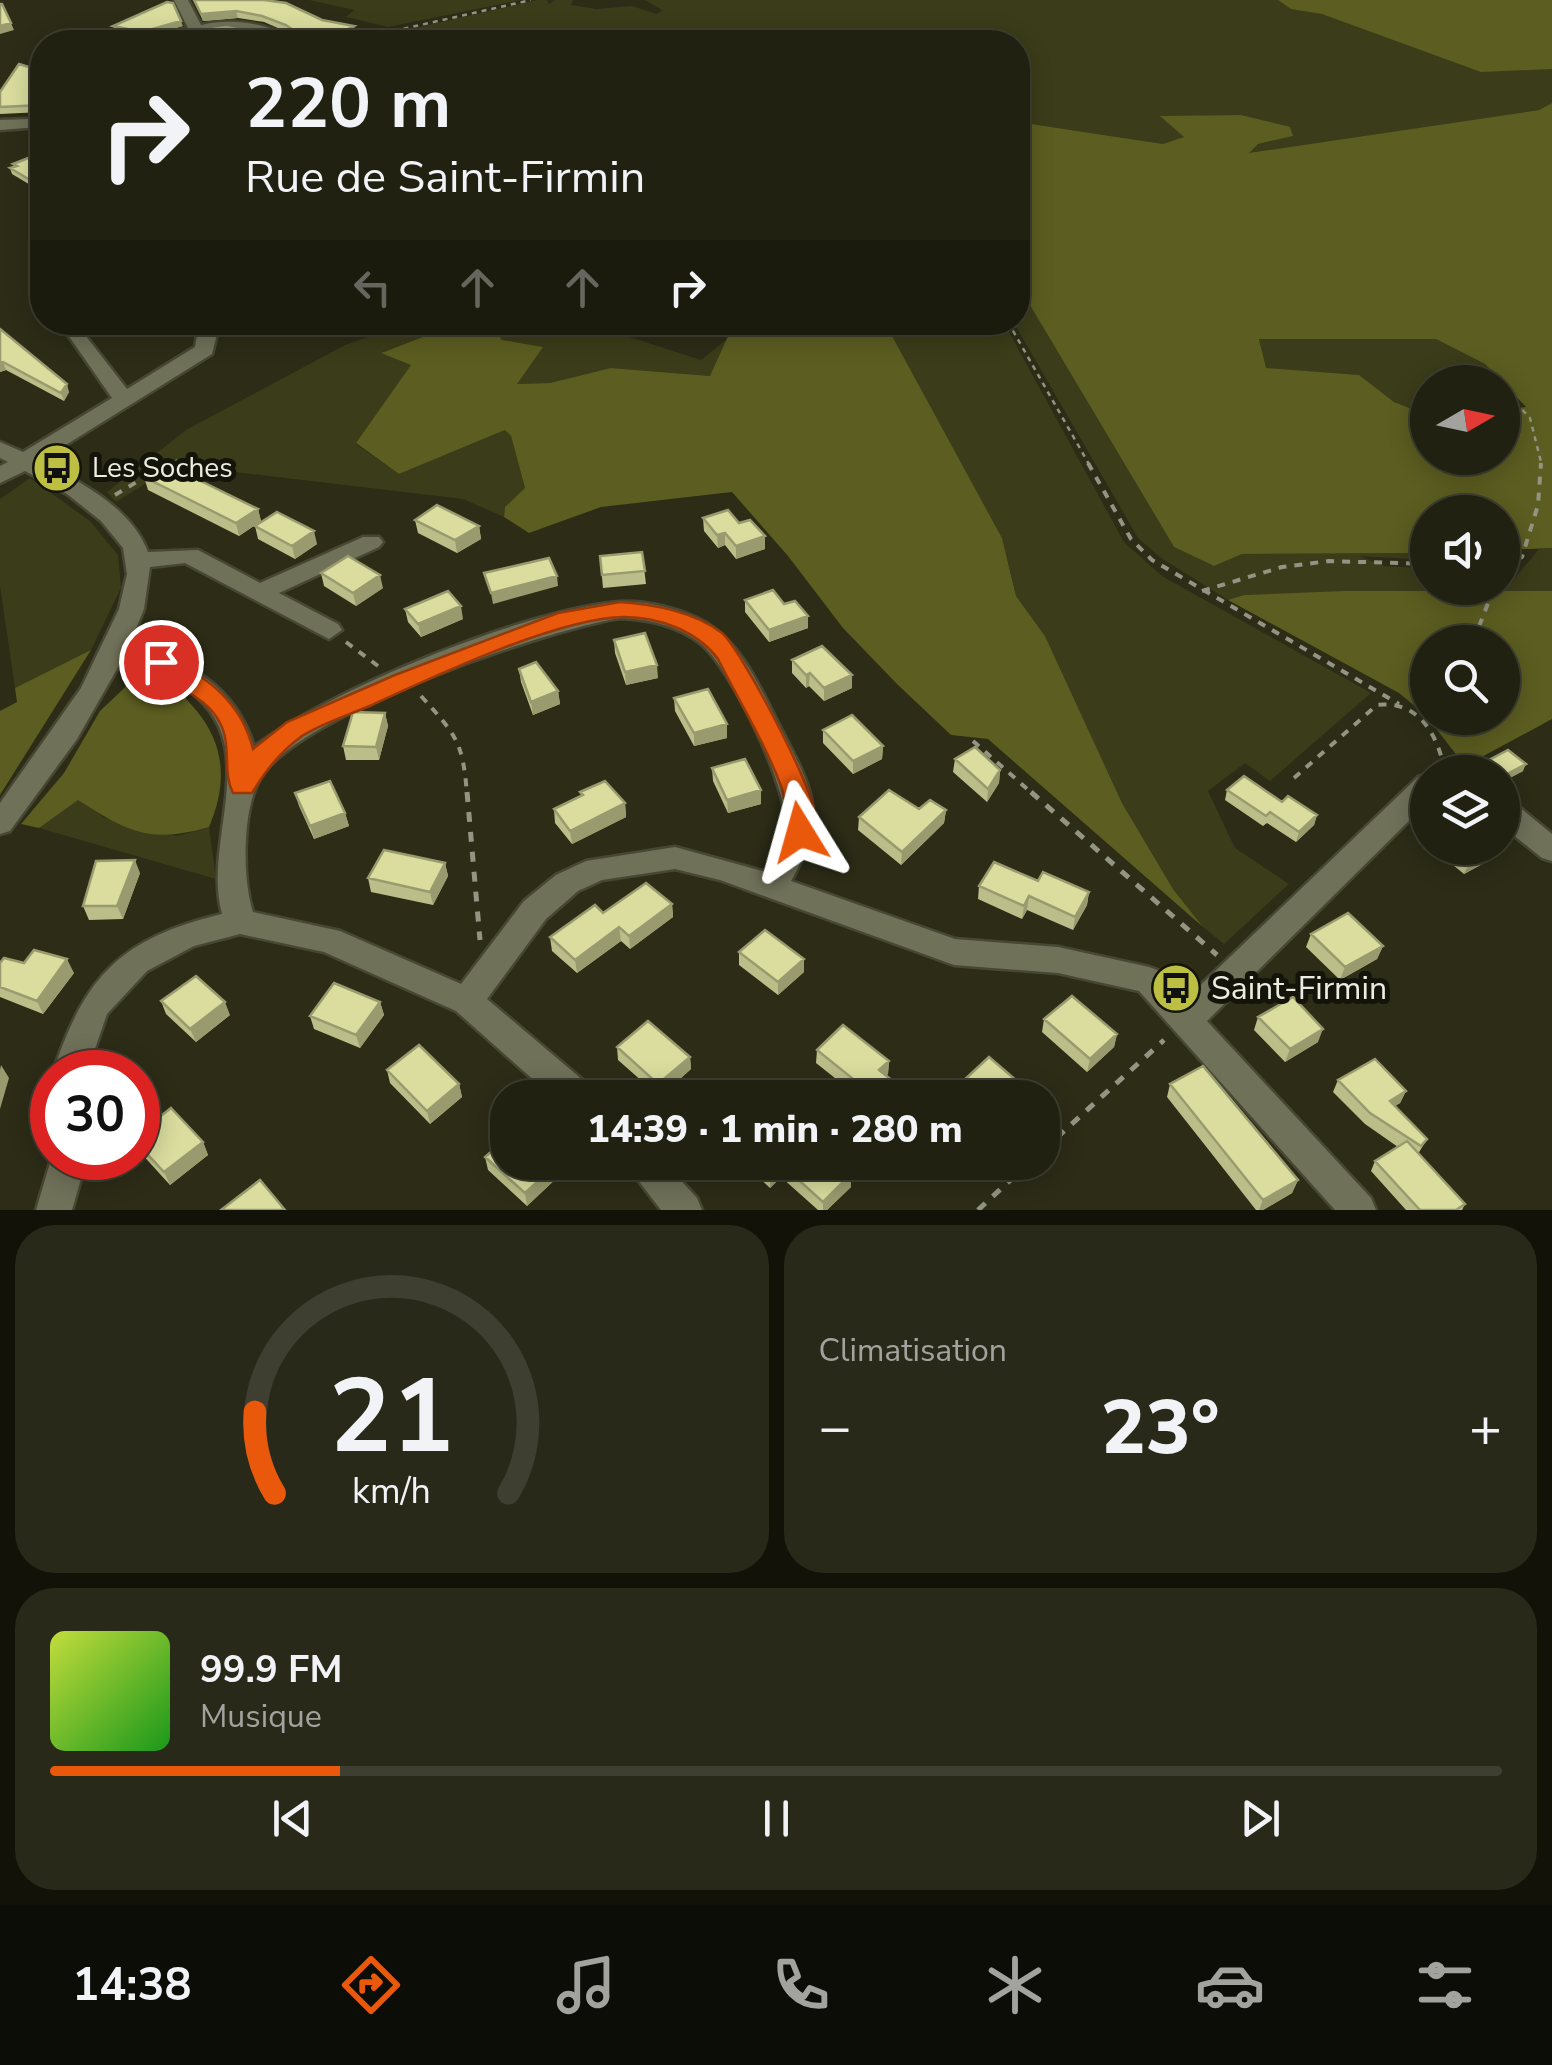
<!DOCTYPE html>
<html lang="fr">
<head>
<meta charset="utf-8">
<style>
  body { margin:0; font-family:"Nunito Sans",sans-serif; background:#29291a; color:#f1f3f6; height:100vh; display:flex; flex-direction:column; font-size:38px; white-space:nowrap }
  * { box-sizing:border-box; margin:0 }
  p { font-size:32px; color:#a2a39f }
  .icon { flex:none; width:55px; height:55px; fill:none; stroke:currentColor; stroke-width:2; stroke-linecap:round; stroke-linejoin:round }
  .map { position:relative; height:1210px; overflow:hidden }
  .sheet { display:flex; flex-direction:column; gap:15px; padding:15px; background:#121209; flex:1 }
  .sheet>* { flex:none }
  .hud { position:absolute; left:30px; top:30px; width:1000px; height:305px; border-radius:40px; box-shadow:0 5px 25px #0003,0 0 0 2px #3e3e31; background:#212111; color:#f1f3f6; overflow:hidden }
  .needle { width:65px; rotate:81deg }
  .tools { position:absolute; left:1410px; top:365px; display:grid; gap:20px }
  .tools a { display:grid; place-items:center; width:110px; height:110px; border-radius:50%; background:#212111; box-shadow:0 5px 25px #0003,0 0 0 2px #3e3e31; font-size:50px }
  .speed { position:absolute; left:30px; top:1050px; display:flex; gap:20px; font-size:50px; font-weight:700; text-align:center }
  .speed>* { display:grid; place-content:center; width:130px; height:130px; border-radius:50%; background:#212111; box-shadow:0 5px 25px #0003,0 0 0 2px #3e3e31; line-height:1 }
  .speed .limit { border:15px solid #d22; background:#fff; color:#111 }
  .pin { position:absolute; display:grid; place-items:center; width:85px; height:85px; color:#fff; margin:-42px; border:5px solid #fff; border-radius:50%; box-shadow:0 2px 10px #0007 }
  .me { position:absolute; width:110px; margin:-55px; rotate:352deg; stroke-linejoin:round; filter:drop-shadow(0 0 8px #0008) }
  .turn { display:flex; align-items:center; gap:35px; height:210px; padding:0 50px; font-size:45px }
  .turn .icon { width:130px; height:130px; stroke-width:2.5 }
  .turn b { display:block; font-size:70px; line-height:85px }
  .lanes { display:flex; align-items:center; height:95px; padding:0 50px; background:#0003; justify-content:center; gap:50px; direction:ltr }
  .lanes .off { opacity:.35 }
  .big { font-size:75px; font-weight:800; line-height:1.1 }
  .sheet .card { flex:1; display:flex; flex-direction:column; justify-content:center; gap:15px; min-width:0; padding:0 35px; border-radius:40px; background:#29291a }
  .sheet .dial { align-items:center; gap:0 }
  .dial svg { height:260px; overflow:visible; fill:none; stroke:#3e3e31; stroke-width:7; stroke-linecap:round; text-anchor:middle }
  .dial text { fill:#f1f3f6; stroke:none }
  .song { display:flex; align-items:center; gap:30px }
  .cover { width:120px; height:120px; border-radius:15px; background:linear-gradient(135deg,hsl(70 70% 55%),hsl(120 70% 35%)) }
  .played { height:10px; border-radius:5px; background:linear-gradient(90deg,#ea580c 20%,#3e3e31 20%) }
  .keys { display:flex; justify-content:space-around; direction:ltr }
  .heat { display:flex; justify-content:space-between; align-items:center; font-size:55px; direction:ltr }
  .sheet .tiles { flex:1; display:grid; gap:15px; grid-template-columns:1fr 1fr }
  .card:last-child { grid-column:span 2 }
  .trip { position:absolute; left:490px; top:1080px; width:570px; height:100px; border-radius:40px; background:#212111; box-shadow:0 5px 25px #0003,0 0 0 2px #3e3e31; font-weight:800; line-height:100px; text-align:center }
  .tabs { display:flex; height:160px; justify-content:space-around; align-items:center; background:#0d0d07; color:#a2a39f }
  .tabs .icon { width:70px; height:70px }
  .tabs .on { color:#ea580c }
  .tabs b { font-size:45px; color:#f1f3f6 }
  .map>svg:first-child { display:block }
</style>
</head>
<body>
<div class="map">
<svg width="1552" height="1210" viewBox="0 0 1552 1210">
  <rect width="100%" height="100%" fill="#2c2c17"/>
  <path fill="#3b3c19" d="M309,0H521L388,27L346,17L354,10Z
    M537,0H547L549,4L555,0H573L571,5L596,9L632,6L657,14L662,10L645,0H1552V103L1539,110L1246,154L1258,144L1292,136L1290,128L1241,115L1162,117L1185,138L1163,144L1018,122V42H354Z
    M1018,285L1174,547L1214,566L1242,554L1427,553V560L1360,556L1384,566L1427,568L1428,588H1486L1483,591L1244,595L1228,600L1161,558L1138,538L1014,323L1018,322Z
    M408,322L462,323L382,352L412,364L356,444L399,474L505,430L511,436L525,488L505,507L504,517L463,499L175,465L116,502L107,492L186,430L345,345Z
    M489,323H586L701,360L727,339L711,376L611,368L550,383L516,384L502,340Z
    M885,323H1004L1124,542L1162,576L1371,693L1270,781L1245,763L1208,791L1235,848L1289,884L1224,944L1203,927L1173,889L1122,803L1045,636L1016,596L1002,538Z
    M1259,338L1436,339L1485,364L1502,382H1428L1427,415L1394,402L1358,375L1265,368Z
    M30,478L90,521L118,555L121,588L91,650L15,688L0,586V499Z
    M1552,548V591H1504L1539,549Z
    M78,799L104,817L177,836L209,827L216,879L39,828Z"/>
  <path fill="#5c5d20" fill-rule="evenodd" d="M1278,0H1552V69L1481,72L1322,14L1291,9Z
    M1552,103V548L1503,550L1502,512H1428L1427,553L1242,554L1214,566L1174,547L1018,285V122L1163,144L1184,137L1160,116L1241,115L1290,127L1293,136L1258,144L1249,153L1539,110ZM1259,339H1436L1485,364L1526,407L1503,410L1502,458H1428L1427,415L1394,402L1359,375L1266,368Z
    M462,322L489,323L502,340L543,347L517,384L550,383L611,368L710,376L734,323H885L1002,538L1016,596L1045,636L1122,803L1173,889L1203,927L988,739L951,735L897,684L843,628L788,556L732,492L601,507L529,533L504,517L505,507L525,488L511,436L505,430L399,474L356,443L411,365L381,353Z
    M1344,591H1552V719L1465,766L1428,718H1502V642H1428V717L1399,693L1228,600L1244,595Z
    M91,650L0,795V711L17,702L15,688Z
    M136,677C146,679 158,680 167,684C178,688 188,701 196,710C226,746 227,785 209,827C150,844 128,832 78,800L39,828L21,824L64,773L100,711Z"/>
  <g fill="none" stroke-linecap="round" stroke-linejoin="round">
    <g stroke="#474733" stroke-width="5">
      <path id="minor" d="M174,0H188L201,25C232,18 270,22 295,42C269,44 246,28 218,30C191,32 167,42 140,42L188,28Z
        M42,114V125L38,127L0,130V120L29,119Z
        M59,322H75L127,389L195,347L198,330L192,322H213L218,330L212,354L40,461C80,482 131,507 148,552L198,550L260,583L363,537H379L383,542L379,547L279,593L338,624L342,630L329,639L185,563L150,567L144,609L129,646C188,659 236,687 254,747C329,690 525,610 618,602C647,600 681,609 706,623C743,645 761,690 780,727C813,791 829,814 791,881L955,939L1058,947L1149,967L1160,971L1186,999L1418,777L1428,774V802L1207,1021L1371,1198L1376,1210H1335L1139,991L1058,973L954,965L720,880L675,869L602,880L578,891L546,919L487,999L591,1087L596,1098H554L456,1011L324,952L240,934L194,946L147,971L107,1014L87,1072H53C85,975 122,938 222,914C202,841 263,748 192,693C171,677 147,667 121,662L77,739L10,831L0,834V803L81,688L119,609L127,574L123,548L101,521L67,494L25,471L0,483V466L8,462L0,458V442L23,452L112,398ZM620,618C649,619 676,625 700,643C731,667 791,791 785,830C783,845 773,859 766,872L675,847L586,861L556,875L524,901L461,984L340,931L253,912C242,878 242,808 261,777C300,714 545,630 620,618Z
        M1502,798L1512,801L1552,834V861L1542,858L1502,826Z
        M52,1156L87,1158L72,1210H36Z
        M624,1162H664L697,1198L702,1210H661Z"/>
    </g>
    <path stroke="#939483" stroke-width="2.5" stroke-dasharray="5 5" stroke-linecap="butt" d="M345,42L531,0
      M1008,322L1090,466
      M1502,388L1530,418L1542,466
      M167,466L178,460"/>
    <path stroke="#939483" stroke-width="4" stroke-dasharray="8 8" stroke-linecap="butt" d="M1088,463L1131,539L1152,560L1399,704
      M167,466L172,463
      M115,495L145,477
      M1502,564L1522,557L1538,505L1541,463
      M1502,577L1516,561
      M1202,591L1282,567L1329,561L1428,564
      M346,642L378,666
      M1478,642V629L1494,588
      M421,696C456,735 463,741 467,795
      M973,741L1034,795
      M1294,778L1377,705C1419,700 1438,735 1445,772"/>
    <path stroke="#939483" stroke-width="5" stroke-dasharray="10 10" stroke-linecap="butt" d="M467,792L480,940
      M1031,792L1217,955
      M1042,1151L1164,1040
      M978,1210L1030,1162"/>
    <use href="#minor" fill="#707159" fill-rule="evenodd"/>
  </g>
  <path fill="#bbbe88" d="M194,0L354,26L355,33L336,42H169L167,36L295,38L287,32L264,22L238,18L203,21Z
    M113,26H183L144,37L115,31Z
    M42,71V112L0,114V92Z
    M42,154V192L12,174L10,168L14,167L13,164Z
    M0,329L69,392L64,401L6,370L0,372Z
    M144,477L258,509L261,521L239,536L148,490Z
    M703,518L739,523L765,536V549L736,559L725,545L718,548L704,531Z
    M415,520L479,526L481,539L457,553L418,533Z
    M255,526L317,544L295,559L258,539Z
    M642,552L646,584L603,588L600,556Z
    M321,573L383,588L356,606L324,586Z
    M745,600L784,604L808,628L769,642L745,612Z
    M405,609L463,619L421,637L408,622Z
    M614,640L658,678L626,685L615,653Z
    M792,660L852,688L824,701L809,686L806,688L792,673Z
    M519,669L558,691L560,704L533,715L521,682Z
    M674,698L727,724V738L694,746L675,711Z
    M385,713L388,726L379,760H346L343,746Z
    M823,730L883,746L882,759L853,774L823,743Z
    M955,759L1000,770L999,783L987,802L953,772Z
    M1489,760L1523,771L1504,781L1502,772H1493L1486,767Z
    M712,768L761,804L728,813L713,781Z
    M1227,790L1282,802L1317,815L1314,825L1296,842L1267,823L1263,826L1225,800Z
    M580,792L625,803L626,817L572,844L555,823L554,809L581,796Z
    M295,793L345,813L349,826L314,839L299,806Z
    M919,809L946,810L944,823L901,865L858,830L859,817Z
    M1428,829V843L1423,840Z
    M1432,848H1494L1488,861L1464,874Z
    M445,863L448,876L433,905L371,892L368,878Z
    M140,873L123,919L89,920L83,906Z
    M1038,881L1089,892L1087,905L1073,930L1027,910L1022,919L978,899L979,886Z
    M672,904L673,917L630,949L621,941L577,973L552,951L550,937L603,913Z
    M1311,934L1383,946L1377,959L1340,980L1306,947Z
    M739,952L804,959V972L778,995L739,965Z
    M0,963H24L74,973L43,1014L0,997Z
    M161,1001L230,1015L196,1042L166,1014Z
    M380,1002L384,1015L360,1048L314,1029L310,1016Z
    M1258,1017L1318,1042L1285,1062L1254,1030Z
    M1044,1019L1117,1034L1114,1047L1087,1072L1042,1032Z
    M617,1047L690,1057L691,1069L660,1097L618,1060Z
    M817,1050L889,1061L888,1074L855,1094L816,1063Z
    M387,1070L459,1084L462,1097L430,1124L390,1083Z
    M1338,1080L1406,1091L1400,1103L1395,1106L1427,1139L1418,1154L1465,1204L1462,1210H1406L1371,1171L1375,1161L1398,1147L1365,1124L1333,1092Z
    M963,1081L1031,1093L1030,1098H965L961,1094Z
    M1170,1084L1298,1180L1292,1193L1263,1210H1256L1167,1097Z
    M138,1134L203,1142L208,1155L170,1185L139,1151Z
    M485,1157L560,1175L527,1206L488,1170Z
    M742,1162H838L851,1187L827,1210H818L781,1177L770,1188Z"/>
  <path fill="#999b6f" d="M236,11L238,18L203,21L201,14Z
    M181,21L183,26L144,37L142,32Z
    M11,23L14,30L0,34V26Z
    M354,26L355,33L336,42H321Z
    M3,362L6,370L0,372V363Z
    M67,384L69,392L64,401L61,393Z
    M258,509L261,521L239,536L236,523Z
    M479,526L481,539L457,553L455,540Z
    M314,531L317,544L295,559L292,546Z
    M725,533V545L718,548L717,535Z
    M765,536V549L736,559V546Z
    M380,575L383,588L356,606L353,593Z
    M557,576L558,586L493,604L491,593Z
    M461,606L463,619L421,637L418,624Z
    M808,616V628L769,642V630Z
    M657,665L658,678L626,685L625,672Z
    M810,673L809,686L806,688V675Z
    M852,675V688L824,701V688Z
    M558,691L560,704L533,715L531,702Z
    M385,713L388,726L379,760L376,747Z
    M727,724V738L694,746V733Z
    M883,746L882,759L853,774V761Z
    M1526,764L1523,771L1504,781L1507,774Z
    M1000,770L999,783L987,802L988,789Z
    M761,790V804L728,813L727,800Z
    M625,803L626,817L572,844L570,831Z
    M946,810L944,823L901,865L902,852Z
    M345,813L349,826L314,839L310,826Z
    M1317,815L1314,825L1296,842L1299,832Z
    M1494,848L1488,861L1464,874L1470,861Z
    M135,860L140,873L123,919L117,906Z
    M445,863L448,876L433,905L430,892Z
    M1089,892L1087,905L1073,930L1075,917Z
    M1029,896L1027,910L1022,919L1024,906Z
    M672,904L673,917L630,949L629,936Z
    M619,927L621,941L577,973L575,960Z
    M1383,946L1377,959L1340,980L1345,967Z
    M67,959L74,973L43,1014L37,1001Z
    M804,959V972L778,995V982Z
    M225,1002L230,1015L196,1042L190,1029Z
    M380,1002L384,1015L360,1048L356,1035Z
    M1323,1029L1318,1042L1285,1062L1290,1049Z
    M1117,1034L1114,1047L1087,1072L1090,1059Z
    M690,1057L691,1069L660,1097L658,1084Z
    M889,1061L888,1074L878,1083L879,1070Z
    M1,1065L9,1078L0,1109V1070Z
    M459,1084L462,1097L430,1124L427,1111Z
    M1406,1091L1400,1103L1384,1113L1390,1101Z
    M203,1142L208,1155L170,1185L164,1172Z
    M558,1163L560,1175L527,1206L525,1193Z
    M781,1164V1177L770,1188V1175Z
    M851,1174V1187L827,1210H823V1202Z
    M1298,1180L1292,1193L1263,1210H1259L1263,1200Z"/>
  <path fill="#dadd9e" stroke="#999b6f" stroke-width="2.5" d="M194,0H264L286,3L322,20L354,26L321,42H181L187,40L167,36L226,27L274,37L296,38V32L286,25L262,16L236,11L201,14Z
    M167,2L173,3L181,21L142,32L113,26Z
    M0,4H2L11,23L0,26Z
    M91,33L93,42H70Z
    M19,64L42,71V105L0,107V92Z
    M41,153L42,154V187L10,168L17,166L13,164Z
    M0,329L67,384L61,393L3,362L0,363Z
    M166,464L258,509L236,523L144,477Z
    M437,505L479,526L455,540L415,520Z
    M728,510L739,523L750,520L765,536L736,546L725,533L717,535L703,518Z
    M277,512L314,531L292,546L255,526Z
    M642,552L645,571L602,575L600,556Z
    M348,556L380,575L353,593L321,573Z
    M549,558L557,576L491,593L484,573Z
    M773,590L784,604L795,601L808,616L769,630L745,600Z
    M448,591L461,606L418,624L405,609Z
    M645,633L657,665L625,672L614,640Z
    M822,646L852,675L824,688L810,673L806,675L792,660Z
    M536,662L558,691L531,702L519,669Z
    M708,689L727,724L694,733L674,698Z
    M353,712L385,713L376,747L343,746Z
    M852,715L883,746L853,761L823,730Z
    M975,747L1000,770L988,789L955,759Z
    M1508,750L1526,764L1507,774L1489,760Z
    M745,759L761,790L727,800L712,768Z
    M1244,776L1282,802L1288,796L1317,815L1299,832L1270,812L1266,816L1227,790Z
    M330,781L345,813L310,826L295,793Z
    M605,781L625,803L570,831L554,809L583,795L580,792Z
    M889,790L919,809L930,800L946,810L902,852L859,817Z
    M1454,848H1494L1470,861Z
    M384,850L445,863L430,892L368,878Z
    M135,860L117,906H83L96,861Z
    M994,862L1038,881L1043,872L1089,892L1075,917L1029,896L1024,906L979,886Z
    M646,883L672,904L629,936L619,927L575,960L550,937L595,905L603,913Z
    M1348,913L1383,946L1345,967L1311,934Z
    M765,930L804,959L778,982L739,952Z
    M34,950L67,959L37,1001L0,987V963L4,958L24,963Z
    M196,976L225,1002L190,1029L161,1001Z
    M334,983L380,1002L356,1035L310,1016Z
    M1072,996L1117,1034L1090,1059L1044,1019Z
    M1293,997L1323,1029L1290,1049L1258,1017Z
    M648,1021L690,1057L658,1084L617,1047Z
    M843,1025L889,1061L879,1070L914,1098L852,1097L863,1087L817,1050Z
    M419,1045L459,1084L427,1111L387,1070Z
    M989,1057L1031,1093L1026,1098H981L963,1081Z
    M1375,1059L1406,1091L1390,1101L1427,1139L1421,1146L1370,1113L1338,1080Z
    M1203,1066L1298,1180L1263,1200L1170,1084Z
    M171,1108L203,1142L164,1172L138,1144V1134Z
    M508,1137V1162L558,1163L525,1193L485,1157Z
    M1407,1141L1465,1204L1456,1210H1420L1375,1161Z
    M756,1162H838L851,1174L823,1202L781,1164L770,1175Z
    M260,1180L285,1210H221Z"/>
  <path fill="#ea580c" stroke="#983908" stroke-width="2.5" d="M620,602C653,604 695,612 722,633C741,649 811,784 814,810C815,820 814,831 810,839H791C783,824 788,803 781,786C765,743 739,701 718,659C697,631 659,617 624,617C557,618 435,676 372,705C349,715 322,723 302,736C280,752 266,770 252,793H233C222,772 232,745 220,723C204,692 167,687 149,662L161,653L169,656C209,680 241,701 253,749L287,722L395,675L558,613Z"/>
  <defs>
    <g id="bus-disc" transform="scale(2.5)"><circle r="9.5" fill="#bdbf43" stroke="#14140b"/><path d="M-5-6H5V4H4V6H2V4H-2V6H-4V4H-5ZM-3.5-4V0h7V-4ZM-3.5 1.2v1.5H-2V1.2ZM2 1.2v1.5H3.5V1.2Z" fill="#111"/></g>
  </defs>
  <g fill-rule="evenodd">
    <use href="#bus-disc" x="57" y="468"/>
    <use href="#bus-disc" x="1176" y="988"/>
  </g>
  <g text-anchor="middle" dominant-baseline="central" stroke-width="10" stroke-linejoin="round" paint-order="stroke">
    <g font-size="28" fill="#ecede0" stroke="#14140b" text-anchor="start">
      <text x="92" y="468">Les Soches</text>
    </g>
    <g font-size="32" fill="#ecede0" stroke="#14140b" text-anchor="start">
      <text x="1211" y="988">Saint-Firmin</text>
    </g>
  </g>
</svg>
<div class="tools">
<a><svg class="needle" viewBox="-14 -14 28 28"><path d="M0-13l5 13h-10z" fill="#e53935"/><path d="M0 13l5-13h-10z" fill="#a2a39f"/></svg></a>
<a><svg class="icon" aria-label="sound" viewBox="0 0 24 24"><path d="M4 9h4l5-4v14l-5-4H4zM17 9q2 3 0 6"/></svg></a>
<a><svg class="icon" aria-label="search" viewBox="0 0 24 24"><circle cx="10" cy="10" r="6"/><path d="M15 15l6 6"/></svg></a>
<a><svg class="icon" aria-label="layers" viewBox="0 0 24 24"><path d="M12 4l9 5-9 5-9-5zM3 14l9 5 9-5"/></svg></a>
</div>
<div class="speed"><div class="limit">30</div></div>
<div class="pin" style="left:161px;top:662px;background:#d93025"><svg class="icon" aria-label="arrive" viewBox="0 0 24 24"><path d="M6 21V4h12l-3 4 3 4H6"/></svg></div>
<svg class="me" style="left:800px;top:832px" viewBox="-20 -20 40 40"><path d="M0-17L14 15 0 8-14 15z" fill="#ea580c" stroke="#fff" stroke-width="4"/></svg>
<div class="trip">14:39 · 1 min · 280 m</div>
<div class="hud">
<div class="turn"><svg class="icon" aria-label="right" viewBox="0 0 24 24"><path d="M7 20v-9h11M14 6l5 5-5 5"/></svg><div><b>220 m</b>Rue de Saint-Firmin</div></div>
<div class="lanes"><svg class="icon off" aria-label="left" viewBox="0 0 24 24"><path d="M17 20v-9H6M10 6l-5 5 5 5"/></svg><svg class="icon off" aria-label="ahead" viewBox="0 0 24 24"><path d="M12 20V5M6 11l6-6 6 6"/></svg><svg class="icon off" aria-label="ahead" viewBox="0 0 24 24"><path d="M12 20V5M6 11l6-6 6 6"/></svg><svg class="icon" aria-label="right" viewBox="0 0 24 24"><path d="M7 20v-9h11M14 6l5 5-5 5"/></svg></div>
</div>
</div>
<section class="sheet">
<div class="tiles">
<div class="card dial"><svg viewBox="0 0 100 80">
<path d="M14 69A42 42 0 1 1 86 69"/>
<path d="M14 69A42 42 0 0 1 8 44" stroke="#ea580c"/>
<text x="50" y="56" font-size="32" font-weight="700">21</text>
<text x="50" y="72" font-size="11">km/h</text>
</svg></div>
<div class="card"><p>Climatisation</p>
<div class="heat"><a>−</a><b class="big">23°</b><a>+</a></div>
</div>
<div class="card">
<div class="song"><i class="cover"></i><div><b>99.9 FM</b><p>Musique</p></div></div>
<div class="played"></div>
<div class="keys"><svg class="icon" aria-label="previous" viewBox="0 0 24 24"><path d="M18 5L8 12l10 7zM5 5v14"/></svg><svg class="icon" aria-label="pause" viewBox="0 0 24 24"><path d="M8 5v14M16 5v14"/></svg><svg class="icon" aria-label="next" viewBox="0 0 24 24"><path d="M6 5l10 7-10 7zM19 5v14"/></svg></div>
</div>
</div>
</section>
<nav class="tabs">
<b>14:38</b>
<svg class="icon on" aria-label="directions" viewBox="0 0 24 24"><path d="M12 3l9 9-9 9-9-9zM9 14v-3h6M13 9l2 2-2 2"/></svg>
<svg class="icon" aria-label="music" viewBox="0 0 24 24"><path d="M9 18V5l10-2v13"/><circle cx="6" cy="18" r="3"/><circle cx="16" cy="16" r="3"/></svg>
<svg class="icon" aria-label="phone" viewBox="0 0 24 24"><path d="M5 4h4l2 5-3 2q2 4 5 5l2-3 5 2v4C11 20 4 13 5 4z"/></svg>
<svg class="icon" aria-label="climate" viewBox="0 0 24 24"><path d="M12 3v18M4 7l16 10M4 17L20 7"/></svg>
<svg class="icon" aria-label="car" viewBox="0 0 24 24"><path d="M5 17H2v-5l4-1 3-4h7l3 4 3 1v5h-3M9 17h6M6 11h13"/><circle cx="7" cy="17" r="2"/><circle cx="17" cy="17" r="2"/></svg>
<svg class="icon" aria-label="filters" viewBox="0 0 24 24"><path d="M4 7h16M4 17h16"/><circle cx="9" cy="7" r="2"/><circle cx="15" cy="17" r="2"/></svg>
</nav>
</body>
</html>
